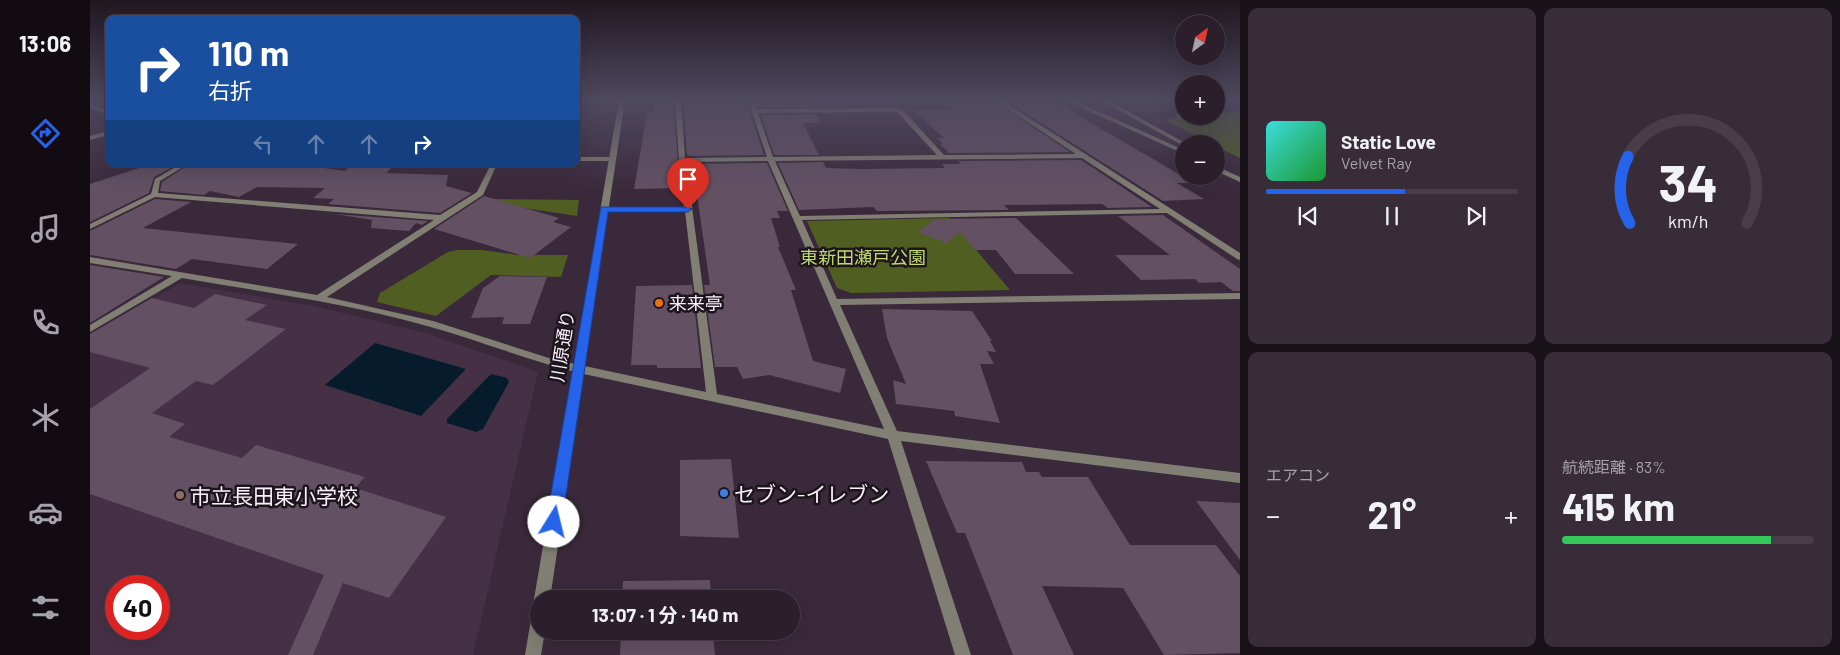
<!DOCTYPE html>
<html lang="ja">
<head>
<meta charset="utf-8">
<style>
  body { margin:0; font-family:Barlow,"Noto Sans JP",sans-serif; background:#382c38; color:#f1f3f6; height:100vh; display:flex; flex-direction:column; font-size:19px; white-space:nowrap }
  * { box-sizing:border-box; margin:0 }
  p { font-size:16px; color:#a6a2a9 }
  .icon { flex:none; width:28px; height:28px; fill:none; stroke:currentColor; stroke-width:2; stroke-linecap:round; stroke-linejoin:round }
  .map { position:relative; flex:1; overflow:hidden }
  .drawer { display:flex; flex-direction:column; gap:8px; padding:8px; background:#181118; width:600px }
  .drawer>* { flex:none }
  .top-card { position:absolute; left:15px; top:15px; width:475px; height:152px; border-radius:10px; box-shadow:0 5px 20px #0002,0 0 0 1px #483d48; background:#1a4fa0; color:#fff; overflow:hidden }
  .needle { width:32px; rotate:33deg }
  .controls { position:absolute; left:1085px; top:15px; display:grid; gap:10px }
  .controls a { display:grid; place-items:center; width:50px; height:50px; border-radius:50%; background:#2c1f2c; box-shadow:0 5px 20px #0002,0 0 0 1px #483d48; font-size:25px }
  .speed { position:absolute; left:15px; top:575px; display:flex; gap:10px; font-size:25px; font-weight:700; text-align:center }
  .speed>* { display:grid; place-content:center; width:65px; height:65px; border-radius:50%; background:#2c1f2c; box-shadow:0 5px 20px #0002,0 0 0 1px #483d48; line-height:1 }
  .speed .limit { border:8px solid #d22; background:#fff; color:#111 }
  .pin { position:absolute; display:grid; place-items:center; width:42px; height:42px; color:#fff; margin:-51px -21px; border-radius:50% 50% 50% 0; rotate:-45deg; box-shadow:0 0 5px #0007 }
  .pin .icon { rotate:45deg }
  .me { position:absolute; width:55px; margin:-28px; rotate:9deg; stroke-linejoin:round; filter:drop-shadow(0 0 4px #0008) }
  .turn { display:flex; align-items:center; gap:18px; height:105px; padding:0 20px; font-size:22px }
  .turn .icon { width:65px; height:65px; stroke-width:2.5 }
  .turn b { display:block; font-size:35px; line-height:42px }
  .lanes { display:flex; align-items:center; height:48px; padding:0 20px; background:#0003; justify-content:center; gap:25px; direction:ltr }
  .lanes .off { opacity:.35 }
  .big { font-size:38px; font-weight:700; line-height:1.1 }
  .drawer .widget { flex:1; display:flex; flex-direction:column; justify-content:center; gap:8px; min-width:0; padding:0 18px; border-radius:10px; background:#382c38 }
  .drawer .dial { align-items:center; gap:0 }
  .dial svg { height:130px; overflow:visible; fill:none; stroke:#483d48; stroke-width:7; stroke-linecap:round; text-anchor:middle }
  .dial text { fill:#f1f3f6; stroke:none }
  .song { display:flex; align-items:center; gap:15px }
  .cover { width:60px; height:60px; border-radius:8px; background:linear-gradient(135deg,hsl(180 70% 55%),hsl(130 70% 35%)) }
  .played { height:5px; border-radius:2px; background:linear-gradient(90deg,#2563eb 55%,#483d48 55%) }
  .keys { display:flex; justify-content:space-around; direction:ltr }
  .heat { display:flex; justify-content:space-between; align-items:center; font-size:28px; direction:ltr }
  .charge { height:8px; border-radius:4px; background:linear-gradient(90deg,#34c759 83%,#483d48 0) }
  .drawer .tiles { flex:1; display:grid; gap:8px; grid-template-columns:repeat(2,1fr) }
  .trip { position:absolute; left:440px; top:590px; width:270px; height:50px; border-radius:25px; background:#2c1f2c; box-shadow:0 5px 20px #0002,0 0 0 1px #483d48; font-weight:700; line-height:50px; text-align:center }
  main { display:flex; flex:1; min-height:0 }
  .dock { display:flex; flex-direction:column; width:90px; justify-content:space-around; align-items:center; background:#120c12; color:#a6a2a9 }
  .dock .icon { width:35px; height:35px }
  .dock .current { color:#2563eb }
  .dock b { font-size:22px; color:#f1f3f6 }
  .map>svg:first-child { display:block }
</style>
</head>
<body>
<main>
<nav class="dock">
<b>13:06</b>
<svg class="icon current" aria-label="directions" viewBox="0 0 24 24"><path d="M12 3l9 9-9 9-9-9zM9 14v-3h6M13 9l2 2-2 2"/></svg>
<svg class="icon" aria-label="music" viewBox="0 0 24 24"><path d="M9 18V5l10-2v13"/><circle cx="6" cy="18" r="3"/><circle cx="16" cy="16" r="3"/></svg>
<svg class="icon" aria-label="phone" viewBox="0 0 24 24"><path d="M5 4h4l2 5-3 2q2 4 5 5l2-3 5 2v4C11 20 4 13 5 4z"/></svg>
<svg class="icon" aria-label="climate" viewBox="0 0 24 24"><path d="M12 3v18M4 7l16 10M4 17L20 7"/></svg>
<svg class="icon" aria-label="car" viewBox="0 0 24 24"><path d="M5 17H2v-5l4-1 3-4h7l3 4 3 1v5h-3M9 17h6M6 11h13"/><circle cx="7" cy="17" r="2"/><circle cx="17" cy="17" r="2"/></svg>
<svg class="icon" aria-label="filters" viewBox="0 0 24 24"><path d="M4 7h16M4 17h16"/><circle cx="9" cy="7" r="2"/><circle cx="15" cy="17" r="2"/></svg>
</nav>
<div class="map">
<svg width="1150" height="655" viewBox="0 0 1150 655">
  <rect width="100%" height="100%" fill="#3a293a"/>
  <path fill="#463046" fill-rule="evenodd" d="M90,283L224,306L339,334L448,372L383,655H0V337ZM26,586H69V629H26Z"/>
  <path fill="#505e21" d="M1150,112V158L1126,146V144H1122L1075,120L1084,118L1087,114L1126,116V113Z
    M390,199L489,200L487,216L415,205Z
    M859,218L920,290L761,293L747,288L717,221Z
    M367,250H392L428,255H478L471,277L401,275L346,316L287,302L290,293L358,252Z"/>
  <path fill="#061c2d" d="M285,343L376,369L331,416L235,385Z
    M401,374L417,378L419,382L393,429L386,432L357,423V419Z"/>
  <path fill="#635063" d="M570,100H583L590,188L544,189L557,113H563L564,104H570Z
    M593,100H656L674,155L597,156Z
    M666,100H718L722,107H668Z
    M854,100H902L980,152L859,153L850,144H853L847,138H854L823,110H864Z
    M915,100H962L1104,183H1087L1114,199L1073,201Z
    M726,114L731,122L729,123H713L729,155H684L671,115Z
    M991,160L1062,207L1018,208L1012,204L914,205L919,210L787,211L783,207L709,210L688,163L733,162L736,168L772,169L855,168L852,164H871L868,161Z
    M677,163L698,211H687L690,218H681L690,247H688L706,290H701L723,361L756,369L750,393L679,375L653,379L647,367H625L614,285H620L606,188H601L598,164Z
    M61,164H88L64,177L59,193L0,222V184Z
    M100,164L213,165L255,171L260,166L304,165L296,173L358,175L356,186L382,193L350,213L238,204L244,199L223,198L235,188L167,187L149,197L120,191L114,195L70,191L72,182Z
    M394,196L469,218L463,222L481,227L440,258L344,229Z
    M65,199L101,202L53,228L208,244L177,269L102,259L86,269L0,255V231Z
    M245,214L338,221L332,225L326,223L319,231L281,228L282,220Z
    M1073,215L1150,269V291H1143L1131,282L1109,283L1105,279L1051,280L1025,255H1080L1028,216Z
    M926,218L984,274H925L906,250H885L870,232L856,243L828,232L846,219Z
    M0,265L74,277L0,323Z
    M410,276L457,277L440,324H412L414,317L381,318L393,288Z
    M602,285L611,368H567V365H541L546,286Z
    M125,294L177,305L155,320L196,329L123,385L106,381L62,413L95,424L79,437L152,458L166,445L275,477L265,488L356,517L299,598L253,583L223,655H198L234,575L0,494V409L60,368L0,352V334L62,298L104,308Z
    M792,309L882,311L902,341H900L906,352L897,351L904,364H890L910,423L865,416L864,411L806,404L803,380L816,384L797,338Z
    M641,459L649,538L590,536V460Z
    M836,461L932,462L936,472H949L952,477H998L1040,545H1126L1150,576V653L1074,655L1033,588L952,586L984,655H923L875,533H867Z
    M1106,501L1150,503V560Z
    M620,580L621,599H532L533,581Z
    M531,631H623L625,655H530Z"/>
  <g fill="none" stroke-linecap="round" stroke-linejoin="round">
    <path fill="#817e73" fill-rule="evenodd" d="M585,100H591L595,158L677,157L658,100H664L667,109L807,108L813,110L854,155L986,154L904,100H911L1150,253V260L1147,259L1077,213L712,220L747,299L1150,293V299L750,305L807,431L1150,473V483L811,441L881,655H865L798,439L489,373C437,360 388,340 337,326C257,303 173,292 92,278L0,332V325L82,276L0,263V257L227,295L344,220L65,197L0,229V224L61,194L65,179L91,164H98L70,181L68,193L350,215L387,192L401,164H407L393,195L237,297L343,321L462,359L616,392L595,211H514L510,209L514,207H594L589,160ZM807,112L847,155L683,157L668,113ZM992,158L1070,209L710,216L685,161ZM678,161L794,429L627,394L596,162Z
      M975,100H983L1094,150V154Z
      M1010,100H1017L1097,144L1092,145Z
      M0,104L19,111V115L0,108Z
      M19,131V135L0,140V136Z
      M486,157H521L524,159L521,161H486Z
      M1126,166L1150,177V182L1126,171Z"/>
    <path fill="#817e73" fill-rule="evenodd" d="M529,100H535L460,599H449V605L447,604L444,599Z
      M449,611V631H455L451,655H435L441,619L443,613Z"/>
  </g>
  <linearGradient id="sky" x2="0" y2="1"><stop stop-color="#201720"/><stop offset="0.52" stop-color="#4f4960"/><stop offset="1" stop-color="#4f4960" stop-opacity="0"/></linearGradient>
  <rect width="1150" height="192" fill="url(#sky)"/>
  <path fill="#2563eb" stroke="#184099" d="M511,207H598L602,209L598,212H518L472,522L470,527L464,529L459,527L456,522Z"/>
  <circle fill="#e8710a" stroke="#1d151d" stroke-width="2" cx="569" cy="303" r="5"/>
  <circle fill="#3f7fe0" stroke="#1d151d" stroke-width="2" cx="634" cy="493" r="5"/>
  <circle fill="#8d6e63" stroke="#1d151d" stroke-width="2" cx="90" cy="495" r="5"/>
  <g text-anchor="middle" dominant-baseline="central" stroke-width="5" stroke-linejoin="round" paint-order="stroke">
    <g font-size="18" fill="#bfda6d" stroke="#1d151d">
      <text x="773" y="257">東新田瀬戸公園</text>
    </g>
    <g font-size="18" fill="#faeffa" stroke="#1d151d" text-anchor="start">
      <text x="579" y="303">来来亭</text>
    </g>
    <g font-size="18" fill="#faeffa" stroke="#1d151d">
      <text transform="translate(472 346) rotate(-81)">川原通り</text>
    </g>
    <g font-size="21" fill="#faeffa" stroke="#1d151d" text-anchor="start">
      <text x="644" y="493">セブン-イレブン</text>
      <text x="100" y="495">市立長田東小学校</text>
    </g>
  </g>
</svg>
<div class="controls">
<a><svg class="needle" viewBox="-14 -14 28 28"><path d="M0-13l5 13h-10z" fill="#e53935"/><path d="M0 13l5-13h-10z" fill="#a6a2a9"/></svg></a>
<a>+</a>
<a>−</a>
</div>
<div class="speed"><div class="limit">40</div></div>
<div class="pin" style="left:598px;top:209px;background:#d93025"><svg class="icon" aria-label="arrive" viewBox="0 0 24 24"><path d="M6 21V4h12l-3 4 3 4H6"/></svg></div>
<svg class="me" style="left:464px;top:522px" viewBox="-20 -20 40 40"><circle r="19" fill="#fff"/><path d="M0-13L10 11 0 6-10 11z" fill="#2563eb"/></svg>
<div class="trip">13:07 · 1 分 · 140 m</div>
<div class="top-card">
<div class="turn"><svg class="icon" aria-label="right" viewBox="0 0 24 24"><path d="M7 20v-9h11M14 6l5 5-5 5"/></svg><div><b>110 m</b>右折</div></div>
<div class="lanes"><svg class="icon off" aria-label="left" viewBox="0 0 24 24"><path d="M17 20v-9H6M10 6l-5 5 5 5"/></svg><svg class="icon off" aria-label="ahead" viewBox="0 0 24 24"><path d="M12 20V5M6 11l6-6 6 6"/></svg><svg class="icon off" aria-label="ahead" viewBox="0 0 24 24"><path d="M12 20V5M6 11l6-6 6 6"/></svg><svg class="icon" aria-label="right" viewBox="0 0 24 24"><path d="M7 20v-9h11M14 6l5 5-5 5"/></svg></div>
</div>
</div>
<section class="drawer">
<div class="tiles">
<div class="widget">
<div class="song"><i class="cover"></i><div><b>Static Love</b><p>Velvet Ray</p></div></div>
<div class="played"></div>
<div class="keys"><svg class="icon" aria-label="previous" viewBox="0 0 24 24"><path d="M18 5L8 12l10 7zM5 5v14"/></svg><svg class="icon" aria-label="pause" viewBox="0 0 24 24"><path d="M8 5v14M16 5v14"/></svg><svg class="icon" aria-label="next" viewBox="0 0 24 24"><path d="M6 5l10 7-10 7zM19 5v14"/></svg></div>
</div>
<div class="widget dial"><svg viewBox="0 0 100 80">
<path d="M14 69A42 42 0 1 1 86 69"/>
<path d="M14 69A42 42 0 0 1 13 28" stroke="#2563eb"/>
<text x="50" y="56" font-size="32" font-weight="700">34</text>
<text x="50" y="72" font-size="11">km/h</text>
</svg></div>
<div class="widget"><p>エアコン</p>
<div class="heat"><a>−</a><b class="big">21°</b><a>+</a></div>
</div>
<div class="widget"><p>航続距離 · 83%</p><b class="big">415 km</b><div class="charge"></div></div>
</div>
</section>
</main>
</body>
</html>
